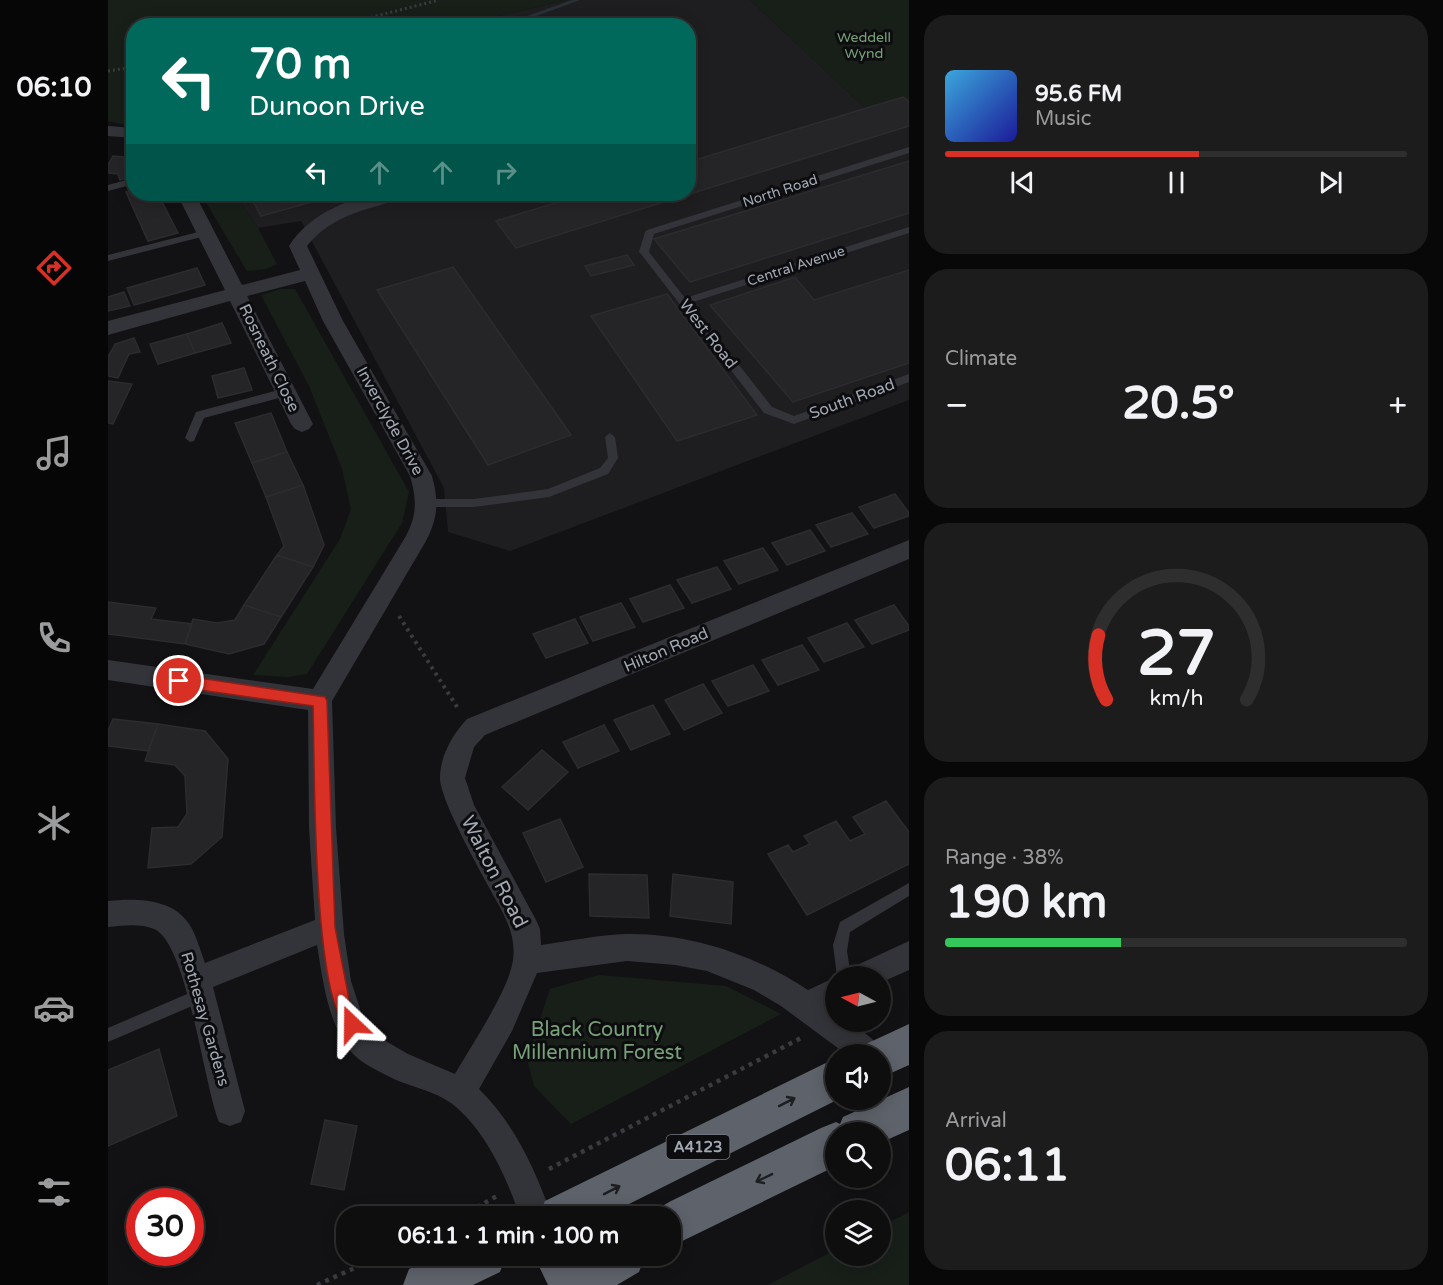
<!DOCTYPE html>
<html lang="en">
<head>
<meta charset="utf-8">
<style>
  body { margin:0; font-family:"Varela Round",sans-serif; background:#1c1c1d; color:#f1f3f6; height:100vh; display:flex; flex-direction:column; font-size:22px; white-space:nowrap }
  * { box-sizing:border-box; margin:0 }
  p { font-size:20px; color:#9b9c9e }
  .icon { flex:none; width:33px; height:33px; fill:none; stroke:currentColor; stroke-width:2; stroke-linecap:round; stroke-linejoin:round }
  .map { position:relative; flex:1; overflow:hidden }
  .panel { display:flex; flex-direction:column; gap:15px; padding:15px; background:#080808; width:534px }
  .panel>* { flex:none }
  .banner { position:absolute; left:18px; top:18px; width:570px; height:183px; border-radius:24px; box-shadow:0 3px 15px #0003,0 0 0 2px #2e2e2f; background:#00695c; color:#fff; overflow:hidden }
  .needle { width:39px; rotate:277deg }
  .buttons { position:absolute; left:717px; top:966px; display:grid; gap:12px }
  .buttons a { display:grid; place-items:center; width:66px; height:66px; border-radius:50%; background:#0e0e0f; box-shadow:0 3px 15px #0003,0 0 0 2px #2e2e2f; font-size:30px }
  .speed { position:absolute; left:18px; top:1188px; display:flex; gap:12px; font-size:30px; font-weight:700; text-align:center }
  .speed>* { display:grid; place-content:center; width:78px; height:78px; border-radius:50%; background:#0e0e0f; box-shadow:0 3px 15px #0003,0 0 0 2px #2e2e2f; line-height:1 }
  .speed .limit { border:9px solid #d22; background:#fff; color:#111 }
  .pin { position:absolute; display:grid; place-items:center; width:51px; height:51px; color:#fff; margin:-26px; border:3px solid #fff; border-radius:50%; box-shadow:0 2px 6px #0007 }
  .me { position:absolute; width:66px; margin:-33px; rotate:337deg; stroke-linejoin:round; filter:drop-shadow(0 0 4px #0008) }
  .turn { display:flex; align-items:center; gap:21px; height:126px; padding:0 24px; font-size:27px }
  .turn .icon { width:78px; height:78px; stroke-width:2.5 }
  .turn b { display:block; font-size:42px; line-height:51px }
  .lanes { display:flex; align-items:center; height:57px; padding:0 24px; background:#0003; justify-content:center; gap:30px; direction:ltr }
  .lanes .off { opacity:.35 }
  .big { font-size:45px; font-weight:700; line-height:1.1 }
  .panel .tile { flex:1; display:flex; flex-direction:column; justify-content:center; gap:9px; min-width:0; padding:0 21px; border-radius:24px; background:#1c1c1d }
  .panel .dial { align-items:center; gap:0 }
  .dial svg { height:156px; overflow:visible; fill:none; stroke:#2e2e2f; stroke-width:7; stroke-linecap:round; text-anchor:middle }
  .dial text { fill:#f1f3f6; stroke:none }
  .song { display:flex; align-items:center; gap:18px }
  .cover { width:72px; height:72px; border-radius:9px; background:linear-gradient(135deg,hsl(200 70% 55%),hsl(240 70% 35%)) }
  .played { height:6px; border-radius:3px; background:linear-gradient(90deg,#d93025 55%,#2e2e2f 55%) }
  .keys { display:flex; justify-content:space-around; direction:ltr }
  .heat { display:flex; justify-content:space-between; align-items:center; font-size:33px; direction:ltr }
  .charge { height:9px; border-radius:4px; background:linear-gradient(90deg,#34c759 38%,#2e2e2f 0) }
  .trip { position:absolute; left:228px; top:1206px; width:345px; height:60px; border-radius:24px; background:#0e0e0f; box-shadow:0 3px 15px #0003,0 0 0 2px #2e2e2f; font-weight:700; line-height:60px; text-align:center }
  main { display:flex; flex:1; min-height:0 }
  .tabs { display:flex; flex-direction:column; width:108px; justify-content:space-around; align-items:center; background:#060606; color:#9b9c9e }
  .tabs .icon { width:42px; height:42px }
  .tabs .active { color:#d93025 }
  .tabs b { font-size:27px; color:#f1f3f6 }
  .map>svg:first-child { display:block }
</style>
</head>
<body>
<main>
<nav class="tabs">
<b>06:10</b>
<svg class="icon active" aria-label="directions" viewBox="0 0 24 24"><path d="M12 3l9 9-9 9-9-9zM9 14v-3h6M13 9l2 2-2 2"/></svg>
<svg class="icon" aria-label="music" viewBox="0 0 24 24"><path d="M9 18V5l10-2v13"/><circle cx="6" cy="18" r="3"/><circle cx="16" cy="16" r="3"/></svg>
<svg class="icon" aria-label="phone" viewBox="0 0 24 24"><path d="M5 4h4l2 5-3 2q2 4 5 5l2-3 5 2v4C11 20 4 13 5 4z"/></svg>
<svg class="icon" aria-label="climate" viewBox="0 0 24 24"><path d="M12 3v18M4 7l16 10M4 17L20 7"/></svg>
<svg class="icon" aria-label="car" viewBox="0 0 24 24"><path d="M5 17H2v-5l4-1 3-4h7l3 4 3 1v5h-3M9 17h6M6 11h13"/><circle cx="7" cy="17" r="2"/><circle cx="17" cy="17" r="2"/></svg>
<svg class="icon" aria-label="filters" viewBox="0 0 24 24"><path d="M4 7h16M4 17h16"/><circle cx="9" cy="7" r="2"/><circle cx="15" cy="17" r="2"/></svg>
</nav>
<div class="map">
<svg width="801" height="1285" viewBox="0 0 801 1285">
  <rect width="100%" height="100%" fill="#121214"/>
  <path fill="#1e1e21" d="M459,0H642L758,109L801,96V400L402,551L340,532L336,488L193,221L150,228L127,194H580V26L352,25Z"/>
  <path fill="#181f19" d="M0,0H459L352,25L26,26L25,127L0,121Z
    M642,0H801V96L758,109Z
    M93,194H127L150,228L169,264L158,269L139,271Z
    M173,289H187L301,492L294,523L199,674L180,677L145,675L232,539L243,509L234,469L201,386L153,295Z
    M491,975L618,986L673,1014L463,1124L426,1086L419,1059L442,989Z
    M801,1212V1285H660L727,1250L728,1256H772L773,1227Z"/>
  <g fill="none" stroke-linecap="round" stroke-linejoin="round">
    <path fill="#283138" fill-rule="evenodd" d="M464,0H472L401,26H392Z"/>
  </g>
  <path fill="#252528" stroke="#2c2c30" stroke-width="1.5" d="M795,97L801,102V126L408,248L388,221L477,194H580V162Z
    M5,156L26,158V176L12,180L10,174L0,173V165Z
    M801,161V213L582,282L546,239Z
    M26,190V194H50L70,233L40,241L18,192Z
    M141,194H233L153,216Z
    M519,255L526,265L483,276L477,266Z
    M345,267L463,435L380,465L269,290Z
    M89,268L97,285L26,305L19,288Z
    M801,270V363L685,402L602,305L687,277L706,300Z
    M16,292L22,306L0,311V297Z
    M559,294L649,415L569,441L483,316Z
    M114,323L123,343L87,353L79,334Z
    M79,334L87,353L50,364L42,344Z
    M26,338L32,352L21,354L10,378L0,376V357L7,344Z
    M136,368L144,390L110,398L104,376Z
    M0,381L24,384L5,424L0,423Z
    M163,413L179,452L144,463L127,423Z
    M179,452L195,485L158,497L144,463Z
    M195,485L216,545L205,567L169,555L176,546L158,497Z
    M787,494L801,513V516L766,528L751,507Z
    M744,513L760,534L723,547L708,525Z
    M702,530L717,551L679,565L664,543Z
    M655,548L670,570L631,584L616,561Z
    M169,555L205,567L173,617L136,605Z
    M609,567L623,589L584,603L569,580Z
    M562,585L576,608L535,622L522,599Z
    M0,602L48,608L43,619L84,624L77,644L0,634Z
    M513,603L527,627L485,641L472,617Z
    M136,605L173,617L156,644L121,654L77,644L85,619L109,623L127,620Z
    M786,605L801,626V630L764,644L747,620Z
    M467,619L480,643L438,658L425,634Z
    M739,623L756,647L716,662L700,638Z
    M694,645L711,670L670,685L654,660Z
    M645,665L661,691L620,706L604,681Z
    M595,684L614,713L576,730L557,700Z
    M545,705L562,734L523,750L506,720Z
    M5,719L50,724L40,751L0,746V731Z
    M50,724L97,731L120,759L114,837L83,864L40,868L44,828L70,827L79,814L77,776L67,765L37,761Z
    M496,725L511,751L470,768L455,742Z
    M434,750L460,772L420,810L394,787Z
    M778,801L801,832V864L699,915L660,854L680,845L685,852L702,844L696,836L728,821L742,841L757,834L745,817Z
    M452,819L475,867L438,882L415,833Z
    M481,874L539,875L541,918L482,916Z
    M565,874L625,882L623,924L562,916Z
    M51,1049L69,1116L0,1146V1070Z
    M217,1120L249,1126L236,1190L203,1184Z"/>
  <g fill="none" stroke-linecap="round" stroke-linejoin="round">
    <path stroke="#393b40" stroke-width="3" stroke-dasharray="2 3" stroke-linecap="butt" d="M229,26L331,0
      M0,71L26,67"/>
    <path stroke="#393b40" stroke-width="4" stroke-dasharray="3 4.5" stroke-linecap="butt" d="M291,616L351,710"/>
    <path stroke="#393b40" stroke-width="4.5" stroke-dasharray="4 5" stroke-linecap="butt" d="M441,1169L693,1038
      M353,1216L389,1196
      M209,1285L273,1256"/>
    <path fill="#333439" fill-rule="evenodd" d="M801,147V153L546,234L541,252L577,298L801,227V233L582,303L664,407L686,416L801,374V382L686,424L656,413L533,254L531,252L537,232L539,230Z
      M26,178V184L0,191V185Z
      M98,230L101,231V235L0,261V255Z
      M178,388L182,389L183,392L182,395L96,418L86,441L82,442L77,438L88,412Z
      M502,433L507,437L510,458L500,474L441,497L366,507H320L314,503L320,499H366L440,489L492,468L500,458L497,437Z
      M801,883V896L742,932L739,951L743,976H729L725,945L732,922Z
      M93,988L98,990L100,995L98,1000L0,1042V1028Z"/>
    <path fill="#333439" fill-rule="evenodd" d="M0,126L26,128V138L0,136Z
      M69,194H87L134,285L192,270L181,246C205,208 259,189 303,194L300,198C264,207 223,215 199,246L235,321L324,476C331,501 330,518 318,541L224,701L228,828L236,934L243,981L253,1012L265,1033L276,1040L300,1054L347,1074C363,1046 401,990 405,960C408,937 399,920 388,900C376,877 330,798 332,776C333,754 345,734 359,719L801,540V559L377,735L366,747L357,778L366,805L428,920L432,929L433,945C461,941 490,935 519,934C582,933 647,955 700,990L728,977V1006L725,1008L728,1009V1022H744L770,1044L775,1054L772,1060V1054H738L673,1006L646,990L599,971L567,965L519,961L429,973L404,1031L371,1089C407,1124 427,1170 444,1216H412C398,1177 378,1130 343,1103C328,1092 305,1087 288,1080C274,1073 256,1065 245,1054C220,1026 215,981 209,945L105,987L137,1111L133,1122L122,1126L111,1122C96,1086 79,942 46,929C32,923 14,926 0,927V901C26,898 65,898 81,924C89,936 92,950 97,963L207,920L201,828L200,710L0,680V660L205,689L298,536C309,515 309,499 302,476L215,321L197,281L139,296L205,424L201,429L194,432L187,429L183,424L122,301L0,335V321L117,290Z
      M801,941V970L772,983V976H743L747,966Z"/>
    <path fill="#5e626a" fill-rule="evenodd" d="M801,1024V1065L772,1078V1054H753L758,1044Z
      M728,1058L729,1100L497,1216H430L437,1201Z
      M801,1087V1130L772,1143V1132H728V1166L562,1247V1216H544L547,1210L563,1201L713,1128L728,1122L732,1124L735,1117Z
      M329,1256H398L392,1272L365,1285H295L301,1269Z
      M426,1256H537L531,1272L509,1285H440Z"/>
  </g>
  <defs><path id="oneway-shaft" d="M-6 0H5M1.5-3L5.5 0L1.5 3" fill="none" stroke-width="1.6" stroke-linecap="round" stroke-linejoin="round" transform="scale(1.5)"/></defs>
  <g stroke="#1d1e21">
    <use href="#oneway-shaft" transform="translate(679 1102) rotate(-27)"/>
    <use href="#oneway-shaft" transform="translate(656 1178) rotate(154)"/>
    <use href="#oneway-shaft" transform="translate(504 1190) rotate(-27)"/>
  </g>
  <path fill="#d93025" stroke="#8d1f18" stroke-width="1.5" d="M71,675L217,697L219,701L227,927L242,1004L252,1024L250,1030L244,1032C203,1015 207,755 205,706L71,687L66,685L64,681L66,677Z"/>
  <g text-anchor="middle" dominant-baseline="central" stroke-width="6" stroke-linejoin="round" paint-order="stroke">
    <g font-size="14" fill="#78a179" stroke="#0d0d0f">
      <text x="756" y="37">Weddell<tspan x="756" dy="16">Wynd</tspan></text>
    </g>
    <g font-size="14" fill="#a2a9b5" stroke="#0d0d0f">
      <text transform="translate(672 191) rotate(-18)">North Road</text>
      <text transform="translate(688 266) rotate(-18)">Central Avenue</text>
    </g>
    <rect fill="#0d0d0f" stroke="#757a83" stroke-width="1.5" x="558.5" y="1135" width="63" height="24" rx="4.5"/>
    <g font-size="15" font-weight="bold" fill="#a2a9b5">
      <text x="590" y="1147">A4123</text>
    </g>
    <g font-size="16" fill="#a2a9b5" stroke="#0d0d0f">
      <text transform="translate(600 334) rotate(52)">West Road</text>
      <text transform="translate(161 358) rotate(64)">Rosneath Close</text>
      <text transform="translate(744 399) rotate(-20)">South Road</text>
      <text transform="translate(282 421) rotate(61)">Inverclyde Drive</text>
      <text transform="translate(558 650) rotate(-23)">Hilton Road</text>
      <text transform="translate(97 1019) rotate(74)">Rothesay Gardens</text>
    </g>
    <g font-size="20" fill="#a2a9b5" stroke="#0d0d0f">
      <text transform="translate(386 872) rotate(63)">Walton Road</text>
    </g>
    <g font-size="20" fill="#78a179" stroke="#0d0d0f">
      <text x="489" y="1030">Black Country<tspan x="489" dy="23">Millennium Forest</tspan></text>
    </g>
  </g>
</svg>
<div class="buttons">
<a><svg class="needle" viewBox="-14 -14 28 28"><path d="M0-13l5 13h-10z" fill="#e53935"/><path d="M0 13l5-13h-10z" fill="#9b9c9e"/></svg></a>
<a><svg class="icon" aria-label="sound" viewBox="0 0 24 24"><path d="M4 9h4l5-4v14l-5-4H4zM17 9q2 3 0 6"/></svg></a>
<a><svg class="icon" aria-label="search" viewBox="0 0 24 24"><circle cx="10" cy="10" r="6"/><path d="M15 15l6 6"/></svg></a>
<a><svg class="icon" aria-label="layers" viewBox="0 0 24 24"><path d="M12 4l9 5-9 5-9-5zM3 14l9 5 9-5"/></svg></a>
</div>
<div class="speed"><div class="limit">30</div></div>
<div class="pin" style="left:71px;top:681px;background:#d93025"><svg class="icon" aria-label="arrive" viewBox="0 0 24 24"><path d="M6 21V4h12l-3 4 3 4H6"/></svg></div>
<svg class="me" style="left:244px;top:1024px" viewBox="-20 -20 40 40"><path d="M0-17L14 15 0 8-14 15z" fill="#d93025" stroke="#fff" stroke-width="4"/></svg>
<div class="trip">06:11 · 1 min · 100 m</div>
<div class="banner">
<div class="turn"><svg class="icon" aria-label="left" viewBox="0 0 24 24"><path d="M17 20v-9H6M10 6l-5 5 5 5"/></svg><div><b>70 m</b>Dunoon Drive</div></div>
<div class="lanes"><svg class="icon" aria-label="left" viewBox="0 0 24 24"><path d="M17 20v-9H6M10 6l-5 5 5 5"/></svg><svg class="icon off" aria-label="ahead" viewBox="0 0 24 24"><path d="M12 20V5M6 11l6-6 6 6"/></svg><svg class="icon off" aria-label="ahead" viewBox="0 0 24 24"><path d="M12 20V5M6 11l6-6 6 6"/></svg><svg class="icon off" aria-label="right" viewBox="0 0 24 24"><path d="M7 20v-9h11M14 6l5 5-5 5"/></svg></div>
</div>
</div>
<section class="panel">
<div class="tile">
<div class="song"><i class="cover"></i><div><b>95.6 FM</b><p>Music</p></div></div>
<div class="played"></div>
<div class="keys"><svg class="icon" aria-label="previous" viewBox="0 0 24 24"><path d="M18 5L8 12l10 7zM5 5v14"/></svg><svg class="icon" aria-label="pause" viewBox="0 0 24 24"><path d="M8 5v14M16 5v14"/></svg><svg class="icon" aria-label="next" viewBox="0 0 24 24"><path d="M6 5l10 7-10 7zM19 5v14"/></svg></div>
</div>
<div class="tile"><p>Climate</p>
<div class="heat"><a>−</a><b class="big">20.5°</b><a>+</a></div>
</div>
<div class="tile dial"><svg viewBox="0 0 100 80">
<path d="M14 69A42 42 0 1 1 86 69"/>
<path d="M14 69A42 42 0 0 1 10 36" stroke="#d93025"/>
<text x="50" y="56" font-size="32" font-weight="700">27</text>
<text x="50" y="72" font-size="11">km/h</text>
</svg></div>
<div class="tile"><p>Range · 38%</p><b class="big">190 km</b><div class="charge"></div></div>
<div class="tile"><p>Arrival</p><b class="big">06:11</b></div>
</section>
</main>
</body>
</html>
